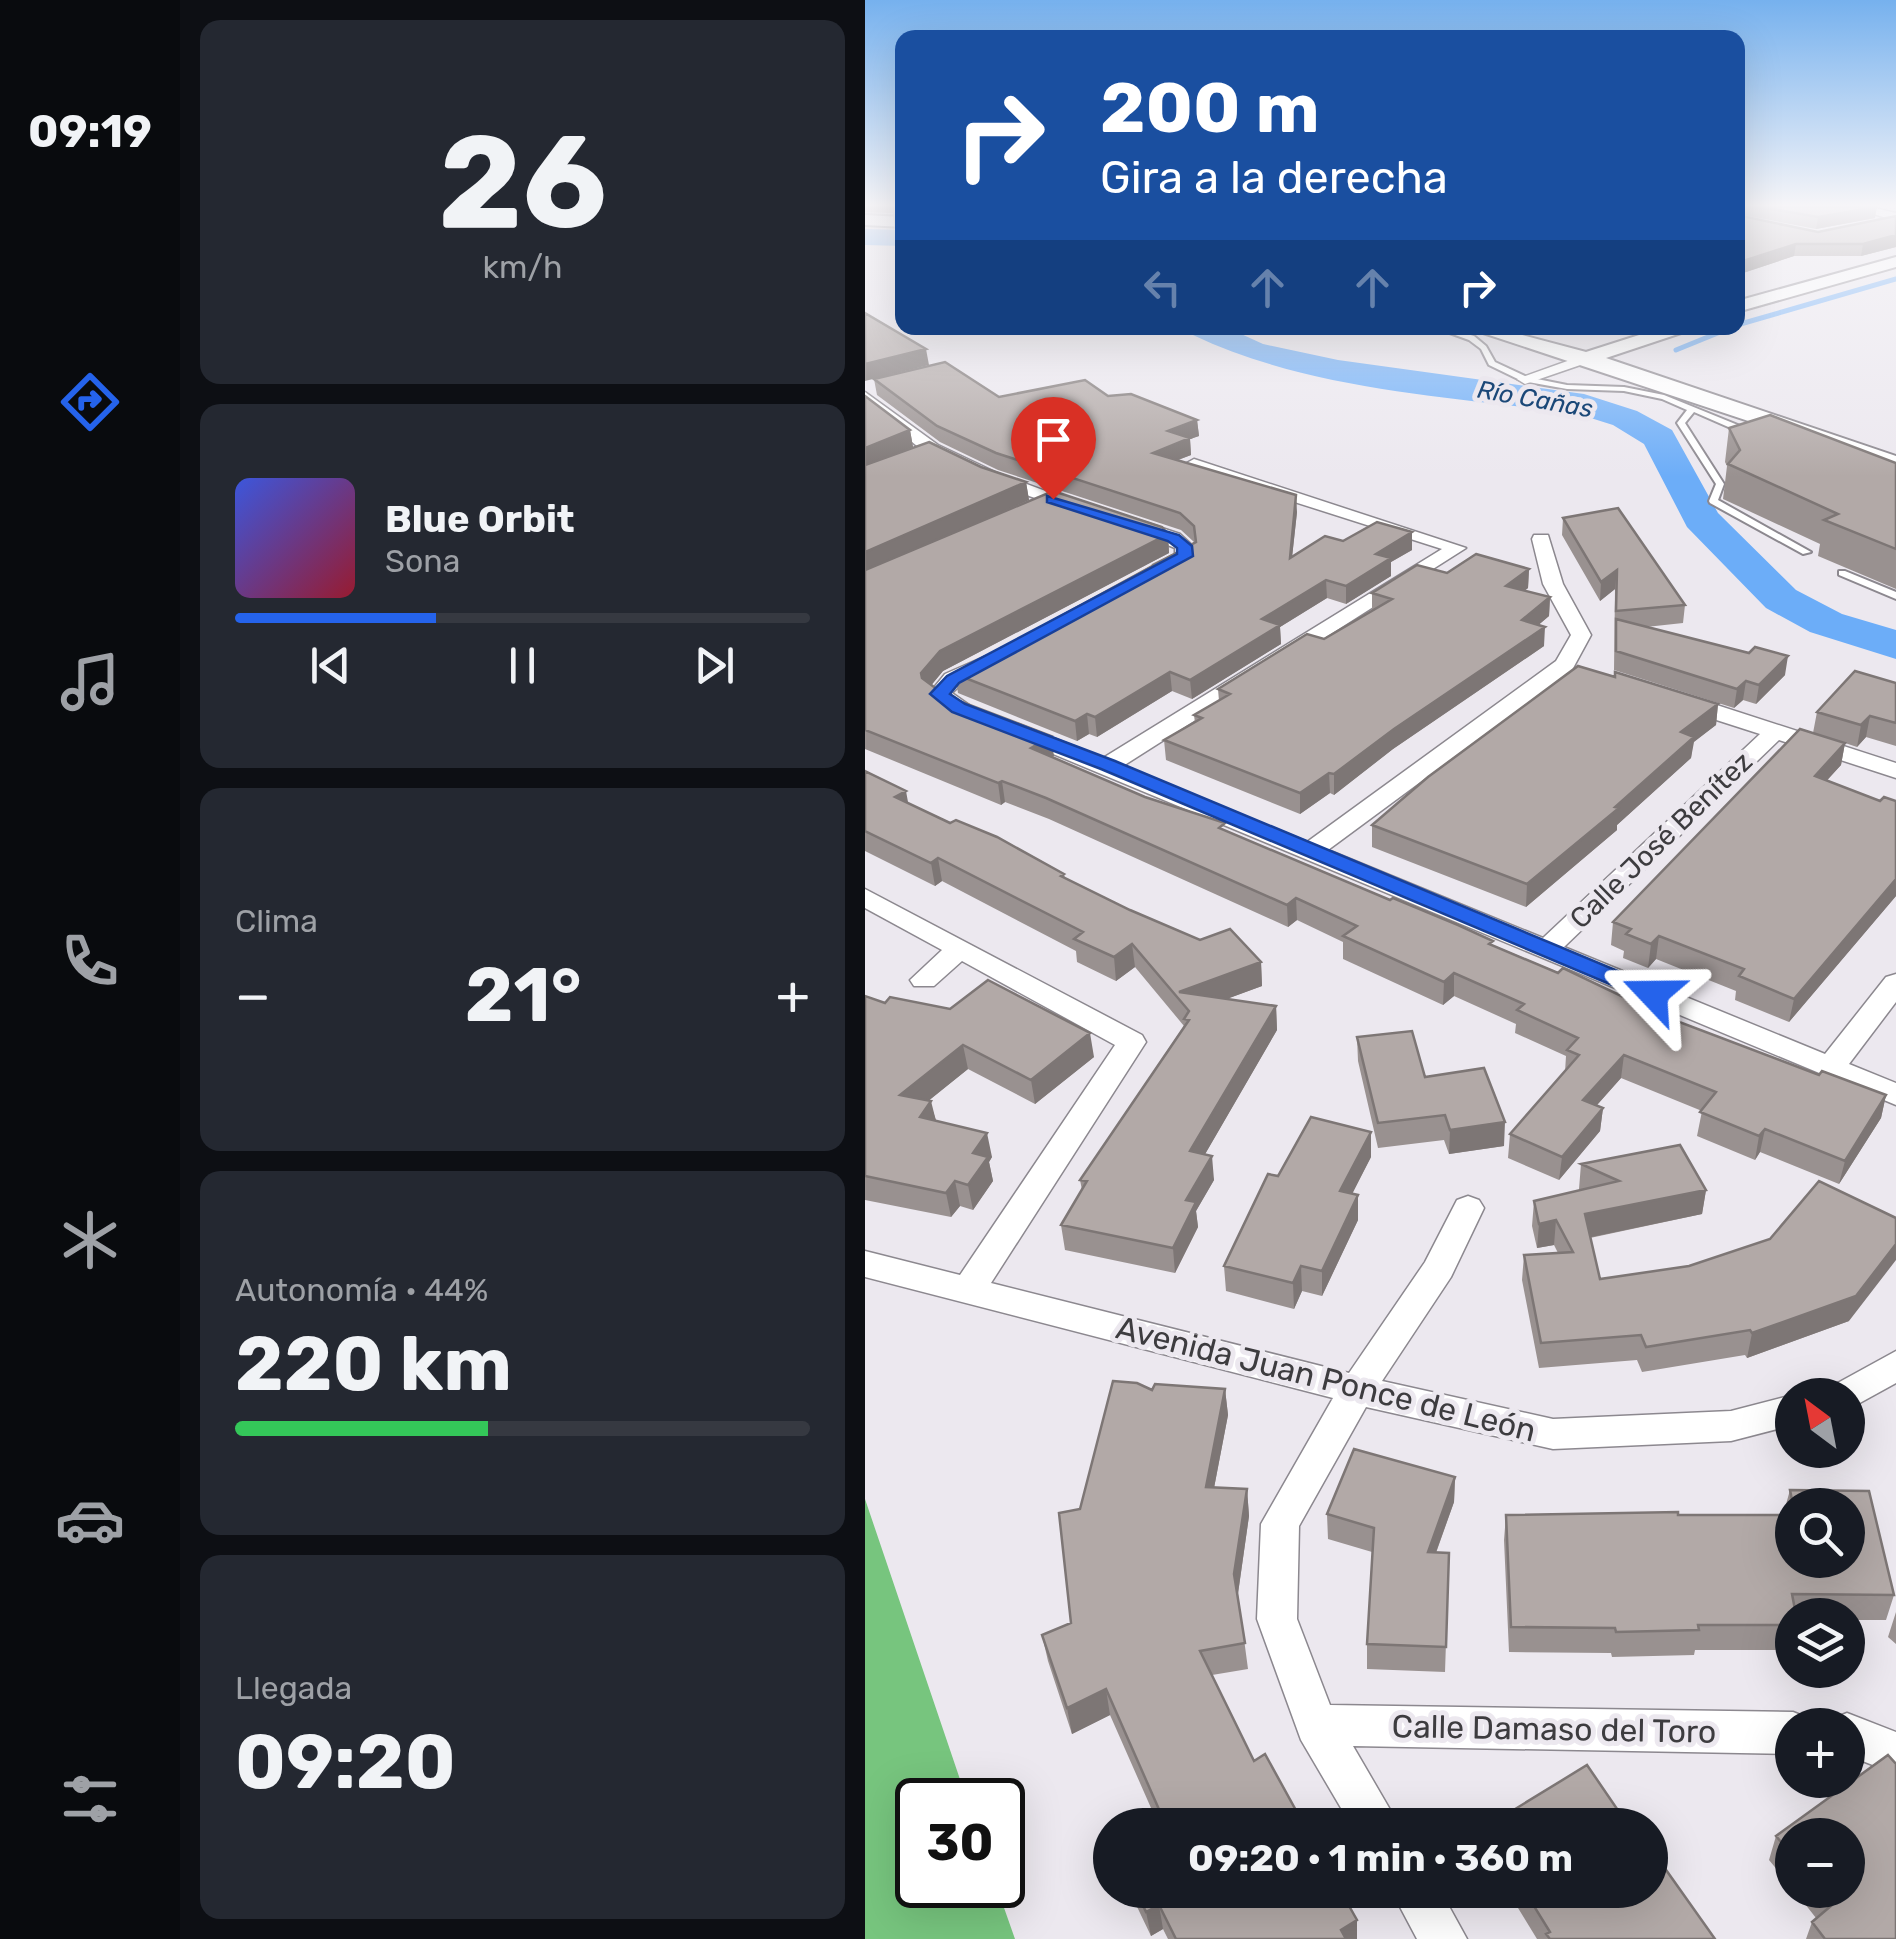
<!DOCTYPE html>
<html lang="es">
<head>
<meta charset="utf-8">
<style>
  body { margin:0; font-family:Rubik,sans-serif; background:#242831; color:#f1f3f6; height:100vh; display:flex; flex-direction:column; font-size:38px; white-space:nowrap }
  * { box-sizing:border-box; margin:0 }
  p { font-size:32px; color:#9ea1a6 }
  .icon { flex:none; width:55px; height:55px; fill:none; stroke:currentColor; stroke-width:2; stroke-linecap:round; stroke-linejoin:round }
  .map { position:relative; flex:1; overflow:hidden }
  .drawer { display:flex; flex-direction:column; gap:20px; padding:20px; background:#0d0f14; width:685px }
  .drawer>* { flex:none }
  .top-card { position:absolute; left:30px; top:30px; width:850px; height:305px; border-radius:20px; box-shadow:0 10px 40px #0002; background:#1a4fa0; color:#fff; overflow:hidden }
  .needle { width:65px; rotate:328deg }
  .tools { position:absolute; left:910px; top:1378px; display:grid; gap:20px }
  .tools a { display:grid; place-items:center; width:90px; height:90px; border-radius:50%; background:#171b24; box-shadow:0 10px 40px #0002; font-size:50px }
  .speed { position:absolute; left:30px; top:1778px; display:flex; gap:20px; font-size:50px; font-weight:700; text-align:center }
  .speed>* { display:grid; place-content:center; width:130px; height:130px; border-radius:50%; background:#171b24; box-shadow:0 10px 40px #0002; line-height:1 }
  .speed .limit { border:5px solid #111; border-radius:15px; background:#fff; color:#111 }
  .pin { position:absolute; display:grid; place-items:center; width:85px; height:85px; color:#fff; margin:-102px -42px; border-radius:50% 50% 50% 0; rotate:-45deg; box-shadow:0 0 10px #0007 }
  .pin .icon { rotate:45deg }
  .me { position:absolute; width:110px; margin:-55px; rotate:293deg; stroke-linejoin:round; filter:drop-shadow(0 0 8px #0008) }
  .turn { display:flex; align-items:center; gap:35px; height:210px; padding:0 40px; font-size:45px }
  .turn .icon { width:130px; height:130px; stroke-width:2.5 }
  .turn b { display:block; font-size:70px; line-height:85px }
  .lanes { display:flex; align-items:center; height:95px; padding:0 40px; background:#0003; justify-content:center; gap:50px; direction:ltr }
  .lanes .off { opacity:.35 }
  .big { font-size:75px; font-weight:700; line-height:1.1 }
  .drawer .card { flex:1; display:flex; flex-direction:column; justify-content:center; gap:15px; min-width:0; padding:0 35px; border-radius:20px; background:#242831 }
  .drawer .dial { align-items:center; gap:0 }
  .dial b { font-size:130px; line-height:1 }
  .song { display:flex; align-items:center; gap:30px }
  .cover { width:120px; height:120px; border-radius:15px; background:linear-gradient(135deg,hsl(230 70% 55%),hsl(350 70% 35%)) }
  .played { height:10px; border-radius:5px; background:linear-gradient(90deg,#2563eb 35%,#363941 35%) }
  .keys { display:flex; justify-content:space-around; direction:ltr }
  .heat { display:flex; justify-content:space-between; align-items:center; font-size:55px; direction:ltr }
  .charge { height:15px; border-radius:8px; background:linear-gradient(90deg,#34c759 44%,#363941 0) }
  .trip { position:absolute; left:228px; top:1808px; width:575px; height:100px; border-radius:50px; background:#171b24; box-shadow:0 10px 40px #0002; font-weight:700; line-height:100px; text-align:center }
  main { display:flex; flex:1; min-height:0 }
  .tab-bar { display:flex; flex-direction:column; width:180px; justify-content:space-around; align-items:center; background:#090b0e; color:#9ea1a6 }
  .tab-bar .icon { width:70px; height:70px }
  .tab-bar .selected { color:#2563eb }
  .tab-bar b { font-size:45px; color:#f1f3f6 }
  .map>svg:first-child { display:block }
</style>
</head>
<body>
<main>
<nav class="tab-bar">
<b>09:19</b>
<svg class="icon selected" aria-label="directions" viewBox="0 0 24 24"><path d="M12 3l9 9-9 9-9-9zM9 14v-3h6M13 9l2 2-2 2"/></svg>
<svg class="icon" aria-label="music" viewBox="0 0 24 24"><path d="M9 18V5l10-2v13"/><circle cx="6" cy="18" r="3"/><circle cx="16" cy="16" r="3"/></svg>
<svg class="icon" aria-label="phone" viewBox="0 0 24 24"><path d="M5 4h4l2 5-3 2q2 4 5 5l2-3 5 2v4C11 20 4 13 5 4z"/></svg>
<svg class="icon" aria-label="climate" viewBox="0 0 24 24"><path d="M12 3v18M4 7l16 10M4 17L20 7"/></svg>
<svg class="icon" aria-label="car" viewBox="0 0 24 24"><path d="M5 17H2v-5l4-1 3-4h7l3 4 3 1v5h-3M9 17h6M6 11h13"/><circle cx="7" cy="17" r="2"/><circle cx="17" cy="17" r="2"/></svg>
<svg class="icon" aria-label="filters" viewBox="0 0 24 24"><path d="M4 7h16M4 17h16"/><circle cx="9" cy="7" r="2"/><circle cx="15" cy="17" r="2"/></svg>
</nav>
<section class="drawer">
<div class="card dial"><b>26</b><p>km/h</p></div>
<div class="card">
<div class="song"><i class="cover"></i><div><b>Blue Orbit</b><p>Sona</p></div></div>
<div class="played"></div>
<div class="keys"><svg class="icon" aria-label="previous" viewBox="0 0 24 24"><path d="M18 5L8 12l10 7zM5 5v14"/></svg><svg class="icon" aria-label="pause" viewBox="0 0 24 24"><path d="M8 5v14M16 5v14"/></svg><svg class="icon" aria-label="next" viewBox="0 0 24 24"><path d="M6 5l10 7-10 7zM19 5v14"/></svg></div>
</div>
<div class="card"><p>Clima</p>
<div class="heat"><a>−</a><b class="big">21°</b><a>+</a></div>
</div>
<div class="card"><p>Autonomía · 44%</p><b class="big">220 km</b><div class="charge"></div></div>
<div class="card"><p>Llegada</p><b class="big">09:20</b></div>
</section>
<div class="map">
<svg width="1031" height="1939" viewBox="0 0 1031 1939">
  <rect width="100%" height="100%" fill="#ece8ef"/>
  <path fill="#77c57e" d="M0,1499L102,1800H52V1885H131L150,1939H0Z"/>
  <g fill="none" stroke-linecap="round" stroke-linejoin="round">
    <path stroke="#6cadf8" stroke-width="5" d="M872,325L1031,279
      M811,350L865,328"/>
    <path fill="#6cadf8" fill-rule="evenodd" d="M0,229L38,230V246L0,245Z
      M323,328H363L398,344L473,360L719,394L772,411L807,430L853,513L931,590L977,614L1031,630V659L945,632L901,608L822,527L779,444L748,425L713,414C585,396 446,391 328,335Z"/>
    <g stroke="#8c888f" stroke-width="4">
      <path id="service" d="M571,328H582L609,336L621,346L630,362L662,377L702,385L759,387L799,395L890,432V436H884L829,412L820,423L859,484L853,500L946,552L938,554L845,503L844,501L851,484L812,423L822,410L797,399L759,391L702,389L657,381L624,365L616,349L604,340Z
        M974,571H980L1031,592V599L974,575Z"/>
    </g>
    <g stroke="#8c888f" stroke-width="3">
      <path id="minor" d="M983,206H1001L1031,213V221Z
        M722,354L729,358L727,361L660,384L652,379Z
        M0,392L73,445L132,473L223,507L214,512L208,511L120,481L61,453L0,405Z
        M329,459L601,548L258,766L442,842L691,661L706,635L678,584L667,539L669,535H683L698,584L726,635L707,670L463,850L678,938L895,734L811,707L808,702L811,697H827L1031,763V778L914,740L699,947L960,1054L1021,977L1031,974V1002L984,1064L1031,1083V1105L145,736L142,731L153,724L238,758L577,549L323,468L320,464Z
        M270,519L315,534L328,546L330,556L302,573H288V565L310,554V548L263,529V521Z
        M121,656L128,658L132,662L128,666L96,684L87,693L114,712L111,717C95,721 74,707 63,695L80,674Z
        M0,889L277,1035L281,1042L126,1283L484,1373L560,1262L592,1200L603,1196L614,1200L619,1208L586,1277L517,1381L688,1419L866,1411L928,1395V1425L866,1441L688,1449L501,1407L434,1526L432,1619L465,1705L928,1712L943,1718L946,1725H928V1754L488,1746L534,1825H486L436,1740L392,1619L396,1524L468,1398L0,1277V1251L95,1275L250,1045L97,961L69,986H49L45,980L77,950L0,908Z
        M1031,1351V1383L982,1410V1395H964L969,1385Z
        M982,1713L1031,1732V1774L982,1755V1725H964L967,1719Z
        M526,1890H575L602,1939H552Z"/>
    </g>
    <g stroke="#8c888f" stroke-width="4">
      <path id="tertiary" d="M0,215L38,217V227L0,225Z
        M1031,257V267L872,312V301Z
        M603,328H631L721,352L796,328H822L819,332L741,358L1031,456V470Z"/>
    </g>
    <use href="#service" fill="#fff" fill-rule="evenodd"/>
    <use href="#minor" fill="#fff" fill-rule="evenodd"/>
    <use href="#tertiary" fill="#fff" fill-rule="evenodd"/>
  </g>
  <path fill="#999190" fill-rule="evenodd" d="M0,206H38V208L32,212L38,210V231L30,230L28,213H29L0,212Z
    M872,206H1009L1010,218L951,229L873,214Z
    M872,215L953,232L1031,216V247L996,256H929L872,275Z
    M9,379L134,397L243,396L332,420L334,436L325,439L326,455L313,460L432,512L427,557L478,541L547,532V550L526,562V576L481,604L462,598L415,627L416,644L327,699L307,691L232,737L224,734L212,741L93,693L90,674L329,542L316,530L133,470L75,442L12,395Z
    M0,396L45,430L48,447L27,455L116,467L161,482L164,500L88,533L303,534L304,553L78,671L66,685L81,696L189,756L187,757L628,945L796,1015L954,1075L1021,1095L1016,1118L974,1184L895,1152L890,1160L832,1136L837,1111L756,1078L732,1105L738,1108L735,1131L694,1180L643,1158L645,1134L700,1072L701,1056L650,1033L651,1024L589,996L578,1005L478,959V942L432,920L423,927L184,819L140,802L136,805L0,749Z
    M864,428L1031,463V589L953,556L955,544L858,499L862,466L860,462Z
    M698,518L820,605L818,623L781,627L920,675L891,704L878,700L869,708L749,670L750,589L735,601L697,535Z
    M664,569L663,588L659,591L685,597L684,616L673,625L679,646L528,749L469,795L465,793L435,814L301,760L299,740L330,723L329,715L354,701L353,689L459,639L507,611V593L582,573Z
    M750,677L853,704L851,725L828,742L826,758L752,825V830L661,907L507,847V825Z
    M1031,683V746L1001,737L992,747L980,743L976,765L962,780L1015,801H1031V896L924,1022L870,1000L871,991L791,959L783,968L758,958L759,951L746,945L748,922L948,733L952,712Z
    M0,771L43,803L199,874L200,878L265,910L335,940L396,962L397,986L361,999L411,1006L412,1030L340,1154L349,1180L331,1211L333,1227L310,1273L200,1250L196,1225L217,1190L215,1180L319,1026L270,967L251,981L212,962L211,951L77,881L70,886L0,851Z
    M0,996L20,1003L229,1057L170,1104L103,1069L64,1100L71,1120L127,1157L124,1162L128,1181L108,1210L95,1206L86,1217L0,1200Z
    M492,1037L560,1077L639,1146L584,1154L579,1140L513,1148L493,1061Z
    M506,1157L487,1193L493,1195V1220L457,1296L437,1291L429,1309L361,1291L359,1266L413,1176Z
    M716,1164L841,1190L837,1214L725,1238L735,1279L984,1321L882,1358L880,1355L777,1372L772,1360L674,1368L657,1280L659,1255L693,1253L689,1245L672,1248L667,1226L669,1201L716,1190L714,1189Z
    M360,1389L363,1415L349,1488L382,1489L384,1516L373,1594L383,1669L347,1675L389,1761L290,1817L245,1715L207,1734L183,1661L177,1635L206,1623L215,1509L287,1390Z
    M590,1477L589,1502L571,1553H584L580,1672L502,1669V1644L507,1552L463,1539L462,1514Z
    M925,1490L1029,1595L1021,1620H982V1615H928L927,1650H830L829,1655L747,1657L746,1653L644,1652L639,1540L641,1515H918ZM928,1505L982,1560H928Z
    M1031,1612V1644L1023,1637Z
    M1023,1755L1031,1764V1939H941L947,1922L951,1918L929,1890H982V1835H928V1889L904,1860L911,1836Z
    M264,1890H475L492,1920V1939H303L298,1929L286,1936Z
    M642,1890H785L850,1939H672Z"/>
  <path fill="#7d7675" d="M30,206H38V208L31,213Z
    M1012,207L1010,218L951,229L953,217Z
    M1031,235V247L996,256L998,244Z
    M931,244L929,256L872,275V263Z
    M61,349L64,365L0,381V364Z
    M332,420L334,436L325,439L326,455L289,469L288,453L303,431Z
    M45,430L48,447L0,466V448Z
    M161,482L164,500L0,572V552Z
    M431,495L432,512L425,576V558Z
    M547,532V550L526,562V576L481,604V586L511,554Z
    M303,534L304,553L78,671L60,693L56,673L75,651Z
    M664,569L663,588L640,605L641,586Z
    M752,570L750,589L735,601L736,582Z
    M461,580L462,598L415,627L416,644L327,699L325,680L397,619Z
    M685,597L684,616L656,640L657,620Z
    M680,627L679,646L528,749L469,795V774L529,729Z
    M923,656L920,675L891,704L894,685Z
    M305,672L307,691L232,737L230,717Z
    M881,681L878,700L869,708L872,689Z
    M853,704L851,725L829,742L826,758L752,825V830L661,907L662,884L816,732Z
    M222,714L224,734L212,741L210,721Z
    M1005,716L1001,737L992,747L996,725Z
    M186,736L189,756L169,769L166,748Z
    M980,743L976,765L946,798L950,776Z
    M464,773L465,793L435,814V793Z
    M137,781L140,802L136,805L133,783Z
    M41,791L45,813L30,797Z
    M73,858L77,881L70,886L66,863Z
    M1031,879V896L924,1022L929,999Z
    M431,898L432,920L423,927L422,905Z
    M794,936L791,959L783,968L786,944Z
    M267,944L270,967L251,981L249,957Z
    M396,962L397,986L324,1013L314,992Z
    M589,973V996L578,1005L579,982Z
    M411,1006L412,1030L328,1175L325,1151Z
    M225,1033L229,1057L170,1104L166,1080Z
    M98,1045L103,1069L41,1119L35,1095Z
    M759,1055L756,1078L716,1123L718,1100Z
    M1021,1095L1016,1118L974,1184L980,1161Z
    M66,1101L72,1125L55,1117Z
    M738,1108L735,1131L694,1180L697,1157Z
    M640,1122L639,1146L584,1154L585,1130Z
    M900,1129L895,1152L890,1160L894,1136Z
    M506,1132V1157L476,1216L475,1191Z
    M122,1133L127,1157L124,1162L128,1181L108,1210L103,1185L108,1153Z
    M347,1156L349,1180L331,1211L333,1227L310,1273L308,1248L321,1200Z
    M90,1181L95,1206L86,1217L81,1193Z
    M841,1190L837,1214L717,1239L720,1214Z
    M493,1195V1220L457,1296V1271Z
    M691,1220L689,1245L672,1248L674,1224Z
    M1031,1244V1260L984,1321L882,1358L887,1333Z
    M436,1266L437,1291L429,1309L428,1283Z
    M360,1389L363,1415L344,1514L341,1487Z
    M590,1477L589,1502L562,1577L563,1552Z
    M382,1489L384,1516L372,1600L369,1574Z
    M241,1689L245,1715L207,1734L202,1708Z
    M294,1905L298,1929L286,1936L281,1912Z
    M492,1920V1939H477L476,1930Z"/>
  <path fill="#b2a9a7" stroke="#7d7675" stroke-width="2.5" d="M889,206H1009L1012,207L953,217Z
    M872,215L953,232L1031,216V235L998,244H931L872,263Z
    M0,313L61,349L0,364Z
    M80,362L134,397L220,380L243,396L266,394L332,420L303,431L325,438L288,453L431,495L425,558L460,536L478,541L512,522L547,532L511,554L526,558L481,586L461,580L397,619L415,625L325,680L305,672L230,717L222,714L210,721L90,674L331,542L329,526L315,513L131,453L72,426L9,379Z
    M0,396L45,430L0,448Z
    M905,415L1031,463V549L959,520L973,514L863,464L875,450L864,428Z
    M64,442L116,467L161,482L0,552V465Z
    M188,491L297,527L303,534L75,651L56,673L57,678L81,696L186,736L166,748L280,797L360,823L354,828L525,900L528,898L593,925L628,941L624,944L693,973L698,968L796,1015L954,1075L957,1071L1021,1095L980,1161L900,1129L894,1136L835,1112L851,1092L759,1055L718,1100L738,1108L697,1157L645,1134L714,1055L702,1050L713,1038L652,1010L659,1004L589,973L579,982L478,936L492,926L431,898L422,905L181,798L137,781L133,783L0,730V570Z
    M753,508L820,605L751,611L752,570L736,582L698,518Z
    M611,554L664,569L641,586L685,597L657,620L680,627L529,729L469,774L464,773L435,793L299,740L337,718L329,715L365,694L353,689L442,634L459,639L527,599L507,593L552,565L582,573Z
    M751,619L884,653L890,647L923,656L894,685L881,681L872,689L751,651Z
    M713,666L750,677V672L853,704L816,732L829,737L750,807L754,808L662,884L507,825L563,777Z
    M990,671L1031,683V723L1005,716L996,725L952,712Z
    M935,729L980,743L950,776L1015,801L1019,797L1031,801V879L929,999L874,976L879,969L794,936L786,944L761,934L766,929L748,922Z
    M0,771L41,791L30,797L85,823L91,820L132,837L199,874L196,876L265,910L335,940L365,929L396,962L314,992L411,1006L325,1151L347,1156L321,1200L331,1202L308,1248L196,1225L222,1181L215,1180L324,1020L319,1019L324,1011L267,944L249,957L209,939L218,932L73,858L66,863L0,831Z
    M123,980L225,1033L166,1080L98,1045L35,1095L66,1101L55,1117L122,1133L108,1153L123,1157L103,1185L90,1181L81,1193L0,1176V996L20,1003L25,997L85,1009Z
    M547,1031L560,1077L619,1068L640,1122L585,1130L580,1115L513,1123L492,1037Z
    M446,1117L506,1132L475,1191L493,1195L457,1271L436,1266L428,1283L359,1266L403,1174L413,1176Z
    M815,1145L841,1190L720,1214L735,1279L824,1266L905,1239L954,1181L1031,1218V1244L991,1296L887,1333L885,1330L781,1347L776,1335L676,1343L659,1255L708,1252L691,1220L674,1224L669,1201L754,1181L716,1164Z
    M248,1381L272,1383L287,1390L290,1384L360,1389L341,1487L382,1489L369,1574L380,1643L335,1651L389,1761L400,1754L439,1825H276L296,1814L241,1689L202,1708L177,1635L206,1623L194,1513L215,1509Z
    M489,1449L590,1477L563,1552L584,1553L581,1647L502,1644L509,1528L462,1514Z
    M925,1490L1004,1491L1029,1595L927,1594L931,1615H928V1625H833L834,1630L751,1632L750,1628L646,1627L641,1515L813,1512V1515H928V1560H982V1505H928Z
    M1023,1755L1031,1764V1939H960L947,1922L967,1905L955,1890H982V1835H928V1856L911,1836Z
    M722,1765L763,1825H624Z
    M785,1858L789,1863L794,1860L850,1939H685L681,1934L685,1932L659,1890H785Z
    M271,1890H475L492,1920L476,1930L481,1939H311L294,1905L281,1912Z"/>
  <linearGradient id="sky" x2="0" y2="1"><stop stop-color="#76b1ee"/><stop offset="0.43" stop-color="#f6f5f8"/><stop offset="1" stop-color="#f6f5f8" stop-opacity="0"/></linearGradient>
  <rect width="1031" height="477" fill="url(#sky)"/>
  <path fill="#2563eb" stroke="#184099" stroke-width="2.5" d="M182,496L314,535L327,546L328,556L94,683L85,694L100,704L250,761L796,989L800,994L796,999H780L236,769L87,712L65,694L82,676L312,554V548L303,541L182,502Z"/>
  <g text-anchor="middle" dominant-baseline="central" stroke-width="10" stroke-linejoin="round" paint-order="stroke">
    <g font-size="25" font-style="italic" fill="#1b4878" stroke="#ece8ef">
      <text transform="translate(670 399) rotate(10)">Río Cañas</text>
    </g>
    <g font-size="28" fill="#3d3c3f" stroke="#ece8ef">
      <text transform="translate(796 840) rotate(-44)">Calle José Benítez</text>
    </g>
    <g font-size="32" fill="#3d3c3f" stroke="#ece8ef">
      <text transform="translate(461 1379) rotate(14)">Avenida Juan Ponce de León</text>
      <text transform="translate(689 1729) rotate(1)">Calle Damaso del Toro</text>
    </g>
  </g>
</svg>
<div class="tools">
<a><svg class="needle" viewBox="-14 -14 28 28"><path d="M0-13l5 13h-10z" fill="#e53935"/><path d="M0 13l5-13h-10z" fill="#9ea1a6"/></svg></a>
<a><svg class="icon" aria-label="search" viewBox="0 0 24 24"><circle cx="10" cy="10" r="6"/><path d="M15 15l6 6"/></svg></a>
<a><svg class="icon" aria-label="layers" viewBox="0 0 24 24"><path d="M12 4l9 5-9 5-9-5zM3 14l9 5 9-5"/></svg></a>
<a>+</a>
<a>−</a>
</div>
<div class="speed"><div class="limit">30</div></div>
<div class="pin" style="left:188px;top:499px;background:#d93025"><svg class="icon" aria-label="arrive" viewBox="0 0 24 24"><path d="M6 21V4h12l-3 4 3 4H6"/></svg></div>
<svg class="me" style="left:788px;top:994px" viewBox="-20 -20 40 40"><path d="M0-17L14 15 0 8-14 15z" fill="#2563eb" stroke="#fff" stroke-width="4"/></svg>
<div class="trip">09:20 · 1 min · 360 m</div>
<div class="top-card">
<div class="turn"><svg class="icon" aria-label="right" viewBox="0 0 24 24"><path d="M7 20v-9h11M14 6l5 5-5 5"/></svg><div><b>200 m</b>Gira a la derecha</div></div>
<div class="lanes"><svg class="icon off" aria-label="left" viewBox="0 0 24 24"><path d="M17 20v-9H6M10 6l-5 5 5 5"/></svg><svg class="icon off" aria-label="ahead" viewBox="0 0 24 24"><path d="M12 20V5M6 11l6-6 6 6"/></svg><svg class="icon off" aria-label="ahead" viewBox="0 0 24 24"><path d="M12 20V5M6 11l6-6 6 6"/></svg><svg class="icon" aria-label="right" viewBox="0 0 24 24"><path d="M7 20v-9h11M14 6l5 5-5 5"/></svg></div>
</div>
</div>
</main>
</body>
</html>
